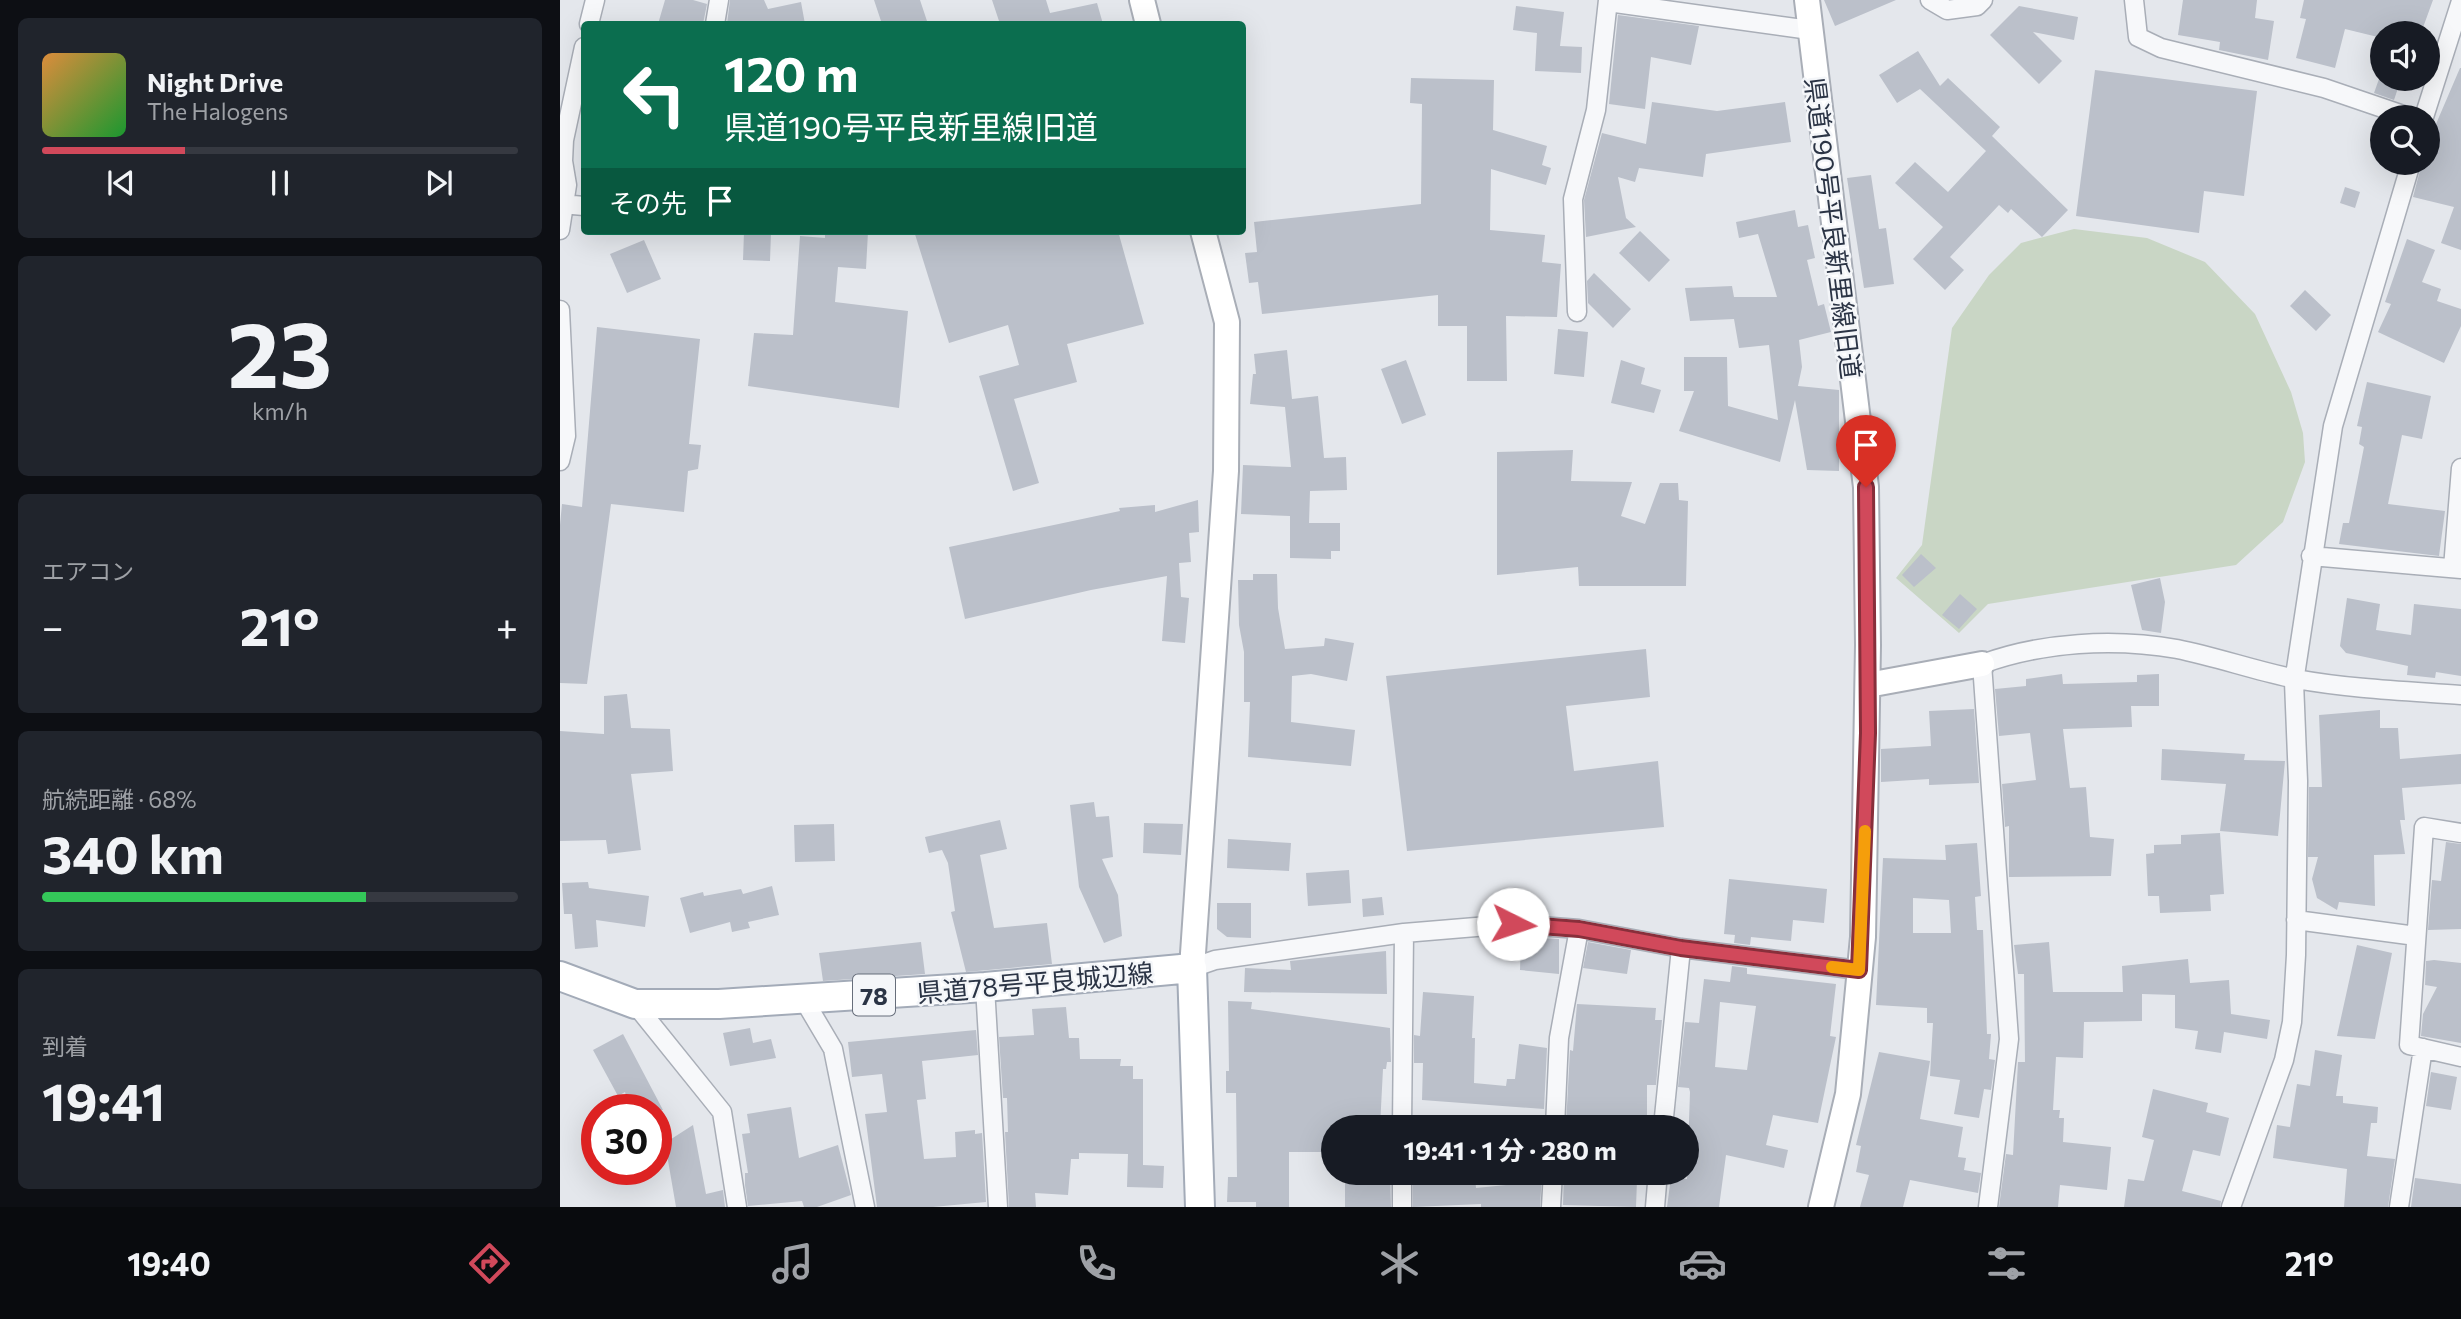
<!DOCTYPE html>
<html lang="ja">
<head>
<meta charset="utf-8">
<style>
  body { margin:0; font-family:Commissioner,"Noto Sans JP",sans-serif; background:#20242c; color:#f1f3f6; height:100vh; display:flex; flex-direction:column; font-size:26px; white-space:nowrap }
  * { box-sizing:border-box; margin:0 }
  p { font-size:23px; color:#9ea1a6 }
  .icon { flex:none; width:38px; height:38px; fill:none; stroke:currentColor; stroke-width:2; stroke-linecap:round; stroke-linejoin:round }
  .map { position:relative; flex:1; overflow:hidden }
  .side { display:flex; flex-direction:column; gap:18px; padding:18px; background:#0d0f14; width:560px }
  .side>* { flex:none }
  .banner { position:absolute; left:21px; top:21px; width:665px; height:214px; border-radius:7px; box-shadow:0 7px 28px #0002; background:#0b6e4f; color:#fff; overflow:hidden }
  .buttons { position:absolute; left:1810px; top:21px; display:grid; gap:14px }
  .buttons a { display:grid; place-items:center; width:70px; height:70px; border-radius:50%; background:#171b24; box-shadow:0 7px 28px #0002; font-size:35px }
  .speed { position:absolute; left:21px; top:1094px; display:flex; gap:14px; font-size:35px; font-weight:700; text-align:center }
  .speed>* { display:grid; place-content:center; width:91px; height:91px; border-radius:50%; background:#171b24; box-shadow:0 7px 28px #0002; line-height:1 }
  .speed .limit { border:10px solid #d22; background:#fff; color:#111 }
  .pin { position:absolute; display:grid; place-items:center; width:60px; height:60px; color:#fff; margin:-72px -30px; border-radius:50% 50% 50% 0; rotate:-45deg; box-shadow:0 0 7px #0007 }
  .pin .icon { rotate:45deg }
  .me { position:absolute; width:77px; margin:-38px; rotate:94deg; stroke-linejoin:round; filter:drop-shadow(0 0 5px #0008) }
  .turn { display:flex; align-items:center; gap:24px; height:147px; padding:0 28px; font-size:32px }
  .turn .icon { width:91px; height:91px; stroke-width:2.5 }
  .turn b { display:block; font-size:49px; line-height:60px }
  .then { display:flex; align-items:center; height:66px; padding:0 28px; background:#0003; gap:14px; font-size:26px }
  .big { font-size:52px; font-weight:700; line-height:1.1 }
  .side .tile { flex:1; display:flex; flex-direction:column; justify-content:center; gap:10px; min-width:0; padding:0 24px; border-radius:10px; background:#20242c }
  .side .dial { align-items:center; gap:0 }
  .dial b { font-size:91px; line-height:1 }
  .song { display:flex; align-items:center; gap:21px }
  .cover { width:84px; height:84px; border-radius:10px; background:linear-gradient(135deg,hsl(30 70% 55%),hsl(130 70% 35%)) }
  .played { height:7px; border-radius:4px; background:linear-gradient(90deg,#d1495b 30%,#363941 30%) }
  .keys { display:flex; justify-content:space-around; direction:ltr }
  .heat { display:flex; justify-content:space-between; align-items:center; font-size:38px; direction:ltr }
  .charge { height:10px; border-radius:5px; background:linear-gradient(90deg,#34c759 68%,#363941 0) }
  .trip { position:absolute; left:761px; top:1115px; width:378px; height:70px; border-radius:35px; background:#171b24; box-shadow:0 7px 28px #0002; font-weight:700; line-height:70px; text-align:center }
  .dock { display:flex; height:112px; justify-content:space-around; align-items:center; background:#090b0e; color:#9ea1a6 }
  .dock .icon { width:49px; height:49px }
  .dock .active { color:#d1495b }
  .dock b { font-size:32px; color:#f1f3f6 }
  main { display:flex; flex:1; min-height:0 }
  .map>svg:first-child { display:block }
</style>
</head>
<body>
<main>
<section class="side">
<div class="tile">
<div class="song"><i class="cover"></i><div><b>Night Drive</b><p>The Halogens</p></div></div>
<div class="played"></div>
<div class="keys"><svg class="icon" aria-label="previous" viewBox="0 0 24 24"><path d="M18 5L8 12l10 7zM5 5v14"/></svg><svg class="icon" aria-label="pause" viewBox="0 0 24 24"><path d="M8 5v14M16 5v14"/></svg><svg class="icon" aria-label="next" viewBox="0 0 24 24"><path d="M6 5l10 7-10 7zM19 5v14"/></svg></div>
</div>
<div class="tile dial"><b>23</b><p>km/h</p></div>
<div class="tile"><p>エアコン</p>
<div class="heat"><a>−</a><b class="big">21°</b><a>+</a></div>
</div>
<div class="tile"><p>航続距離 · 68%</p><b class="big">340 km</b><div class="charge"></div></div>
<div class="tile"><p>到着</p><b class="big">19:41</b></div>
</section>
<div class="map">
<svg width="1901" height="1207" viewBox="0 0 1901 1207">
  <rect width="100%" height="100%" fill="#e4e7ec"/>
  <path fill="#c9d6c5" d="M1514,229L1587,238L1645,262L1695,314L1731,392L1743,433L1745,462L1723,522L1676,565L1428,604L1399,633L1336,578L1362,545L1392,328L1429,275L1461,243Z"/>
  <path fill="#bbc0ca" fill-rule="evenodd" d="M105,0H133L147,4L143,24H98Z
    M170,0H204L208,9L241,2L245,24H167Z
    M314,0H360L368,24H322Z
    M432,0H486L490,13L537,3L543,24H440Z
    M1264,0H1336L1275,26Z
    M1623,0H1697L1695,18L1714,21L1708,60L1659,50L1660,42L1618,35Z
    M1744,0H1873L1861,33H1822V38L1785,29L1775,68L1736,58L1746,19L1740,18Z
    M956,6L1004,12L1000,46L1022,47L1021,73L975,71L977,33L953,30Z
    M1459,6L1518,17L1514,40L1473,32L1502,61L1479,84L1430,35Z
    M1058,15L1139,26L1131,65L1091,57L1085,109L1049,104Z
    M1358,51L1380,86L1388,78L1440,127L1432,136L1508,210L1482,237L1451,209L1448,213L1439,205L1390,257L1404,270L1385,290L1353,259L1383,227L1335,183L1355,162L1388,192L1426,151L1360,89L1337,103L1319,75Z
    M1900,68H1901V250L1881,243L1894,207L1853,197L1862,163H1867V145Z
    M1535,70L1697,91L1684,196L1644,191L1639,233L1516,216Z
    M851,78L934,80L933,130L987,146L982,165L991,168L986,185L931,169L930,230L985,235L982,262L1001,264L997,317L946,316L947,381H907V326H878V295L702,314L698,282L689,283L685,253L697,252L694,222L861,204L862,104L850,103Z
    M1819,79H1841L1834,100L1814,93Z
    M1092,102L1157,111L1225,102L1231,142L1146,154L1143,177L1079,168L1075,182L1058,177L1066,218L1076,227L1026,237L1024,200L1042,133L1086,144Z
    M1311,175L1319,229L1326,228L1334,284L1304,288L1287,178Z
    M1785,187L1800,192L1795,208L1780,203Z
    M1235,210L1238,227L1248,225L1255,258L1247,260L1258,306L1264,304L1271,332L1239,340L1242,367L1238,386L1279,390V471L1247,470L1235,400L1220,462L1119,431L1134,391H1124V357H1167L1168,406L1218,420L1209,345L1179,348L1174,319L1130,321L1125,288L1172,286L1174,297H1217L1198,234L1179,238L1176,222Z
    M265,231L308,232L306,269L278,267L275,302L348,311L339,408L188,386L194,333L233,335L240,236L265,238Z
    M354,231H558L584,324L507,344L517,382L454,399L479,483L453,491L419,376L459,365L448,325L389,343Z
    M1080,231L1110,260L1089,282L1059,253Z
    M184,232L211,233L210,261L183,260Z
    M1847,239L1875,250L1862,282L1881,289L1877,301L1901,309V326L1884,363L1818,332L1831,304L1825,302Z
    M84,240L101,279L67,293L50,254Z
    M1034,273L1071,309L1053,328L1028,303L1027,281Z
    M1745,290L1771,315L1756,331L1730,306Z
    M37,327L140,339L129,444L141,445L138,469L128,471L124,512L51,504L27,684L0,683V525L2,504L22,507Z
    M998,329L1028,332L1024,377L994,374Z
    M727,350L732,399L758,396L764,458L786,457L787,490L750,491L749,523H780V551H771V559L730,558V516L681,514L683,465L731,467L725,407L690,404L693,374H696L694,354Z
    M846,360L866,415L842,424L821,369Z
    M1061,360L1085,368L1081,384L1101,390L1094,413L1051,403Z
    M1807,382L1871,396L1862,439L1842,435L1828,504L1885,511L1879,556L1779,544L1783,523H1789L1804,447L1799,444L1802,427L1797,426Z
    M1013,450L1011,481L1072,482L1061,516L1085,524L1100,483H1118L1119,500L1128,501L1126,586H1019L1018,567L937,575V452Z
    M638,500L639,532L629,533L631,562L619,563L621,597L629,598L625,643L602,641L607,576L531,590L405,619L389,547L560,511L559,508L595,505V512Z
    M1361,554L1376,568L1354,587L1342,575Z
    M693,574H717L718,608L725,649L764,646L765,638L794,643L787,681L751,674L732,676L731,722L795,730L791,766L688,757L690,702H684V652L679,625L678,580H693Z
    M1600,578L1605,602L1601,633L1582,630L1571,585Z
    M1400,594L1417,609L1399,629L1382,615Z
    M1787,598L1820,604L1816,630L1851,635L1854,604L1901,609V676L1876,672L1875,678L1847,675L1848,666L1786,653L1780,646Z
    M1086,649L1090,697L1006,706L1014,771L1098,761L1104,827L847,851L826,676Z
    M1502,674L1503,684L1577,682V675L1599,674V706H1571L1572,727L1503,729L1510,788L1526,787L1530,837L1554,839L1551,876L1449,877V826L1445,827L1442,784L1476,780L1470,733L1439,736L1435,689L1466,686V679Z
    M67,694L71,728L110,729L113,771L71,774L81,850L48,854L46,840L0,841V731L44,734V696Z
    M1414,709L1419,783L1369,785V779L1321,782V749L1371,746L1369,711Z
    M1820,710V728H1838L1840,759L1901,754V784L1842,788L1845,820H1840L1845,854L1814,855L1815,906L1779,902L1777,910L1757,898L1752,879L1758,857H1748L1749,787H1762L1759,715Z
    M1602,749L1685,754L1684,760L1725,761L1718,836L1660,831L1666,784L1601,780Z
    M534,802L536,817L549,816L553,857L542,859L558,895L562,936L544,943L519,887L510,805Z
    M440,820L447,849L420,855L434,928L487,923L492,964L406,972L391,912L395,911L388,863L382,850L369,853L365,837Z
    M584,823L623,824L621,855L583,853Z
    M274,824L275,861L235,862L234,825Z
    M1660,833L1664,894L1650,895L1651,911L1600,913L1599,896H1588L1586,854L1594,853V845L1621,844V835Z
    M668,839L731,843L729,871L667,868Z
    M1886,842L1901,844V929L1868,930L1872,880L1881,881Z
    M1417,843L1421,896L1415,897L1417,930H1423L1427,1034H1431L1429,1059L1435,1060L1431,1090L1424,1089L1419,1118L1394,1114L1400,1080L1370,1076L1373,1023H1367V1008L1316,1005L1323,858L1386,860L1385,845ZM1353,898L1389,900L1391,933H1353Z
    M789,870L791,903L748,906L746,873Z
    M1169,879L1267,889L1264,923L1233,920L1231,941L1191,937L1190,945L1174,943L1175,935L1164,934Z
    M28,882L29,888L89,896L85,927L36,920L38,947L15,949L12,914H4L2,883Z
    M212,886L219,915L188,922L190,928L172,932L170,922L130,933L120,898L143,892L144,896L181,889L183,894Z
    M822,897L824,915L803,917L802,899Z
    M657,903H691V938L667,937L657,929Z
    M961,937L999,939V974L960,970Z
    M361,942L365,974L263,981L259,953Z
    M1028,942L1071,950L1067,974L1023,968Z
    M1489,942L1493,992H1563L1562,966L1628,959L1630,983L1669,980L1671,1014L1710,1020L1707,1039L1664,1032L1661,1053L1635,1049L1638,1031L1615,1028V995L1582,994V1021L1524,1022L1523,1058L1496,1057L1493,1110H1500L1499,1118H1504L1503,1142L1551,1147L1547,1190L1500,1185L1498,1207H1439L1446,1154L1453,1155L1458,1062H1465L1464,974H1458L1454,945Z
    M1797,945L1832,953L1815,1039L1777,1036Z
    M826,951L827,994L684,992L685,968L731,970L730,961Z
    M1874,960L1901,963V1043L1861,1036L1863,1014L1877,987L1865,985L1866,961Z
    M1172,966L1187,968V974L1276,984L1270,1036L1276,1037L1258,1123L1213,1115L1206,1145L1228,1150L1224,1168L1166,1155L1159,1207H1107L1111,1177L1127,1179L1130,1092L1129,1088L1118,1087L1125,1022L1139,1023L1144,979L1170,982ZM1160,1002L1196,1006L1187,1070L1155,1067Z
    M863,992L914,996L912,1038H915L914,1083L946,1086L947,1079H955L959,1044L987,1048L984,1109L862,1100L863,1063H854V1035L860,1036Z
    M668,1001L692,1002L691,1009L830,1028L831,1062H827L826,1069H823L820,1127H774V1152H729V1207H696V1202H667L668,1177H677L676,1093H666V1071H669Z
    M1017,1004L1096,1008L1095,1020H1102L1096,1085H1087V1125H1006L1010,1050L1013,1051Z
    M506,1007L509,1038H519L520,1059H561L560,1066H573V1079H583V1165L604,1166L603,1188L567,1187L568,1154L519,1153V1159H511L508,1195L475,1193L476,1207H449L445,1132H448L447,1098H443L439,1037L474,1035L472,1009Z
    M190,1028L193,1043L211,1039L216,1058L170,1066L163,1033Z
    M416,1030L418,1055L362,1061L366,1099L357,1100L364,1159L396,1157L395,1132L415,1130V1134L422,1133L426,1202L373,1207H317L305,1114L327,1112L322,1074L292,1077L288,1042Z
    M63,1034L103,1110H70L65,1092L58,1096L33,1050Z
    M1755,1050L1782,1055L1776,1096H1783V1103L1818,1107L1817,1123H1811L1807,1156L1835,1159L1828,1207H1784L1787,1169L1713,1158L1717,1125L1730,1127L1737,1084L1750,1086Z
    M1319,1052L1370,1061L1360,1119L1403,1127L1398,1157L1406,1158L1404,1170L1421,1173L1418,1193L1350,1180L1343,1207H1300L1309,1175L1296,1172L1301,1146L1296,1145Z
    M1871,1072L1897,1077L1891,1110L1866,1106Z
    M1593,1089L1648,1103L1646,1112L1669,1118L1660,1156L1633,1150L1622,1191L1661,1201L1660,1207H1564L1568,1179L1584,1181L1594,1140L1582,1137Z
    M231,1107L239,1158L278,1145L291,1195L257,1207H244L242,1201L188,1206L185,1185V1173H188L182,1134L190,1133L187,1114Z
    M133,1125L146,1194L163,1190L165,1207H116L105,1143Z
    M785,1172H830L831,1207H785Z
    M956,1173L982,1174L980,1207H921V1204L853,1207V1178L915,1175L916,1188L956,1184Z
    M1004,1174L1077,1180L1076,1207L1003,1205Z
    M1855,1178L1901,1184V1207H1851Z"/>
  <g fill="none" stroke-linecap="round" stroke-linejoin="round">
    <g stroke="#a9aeb7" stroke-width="21">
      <path id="street" d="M1370,0L1387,10L1417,6L1423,0
        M1574,0L1578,37L1601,48L1764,88L1849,117
        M1048,2L1250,30
        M29,24L35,0
        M155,24L159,0
        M1864,117L1901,1
        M2,204L24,206
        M0,230L7,185L3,161L4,140L24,47
        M0,310L6,436L0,461
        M1017,312L1013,199L1036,110L1048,0
        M1751,556L1901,569
        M1893,568L1901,468
        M1901,833L1864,827L1849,1045L1901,1057
        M1736,920L1856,936
        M632,968L655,960L844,933L952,924L1019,929L1121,948L1299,970
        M425,987L438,1207
        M244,1000L273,1049L305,1207
        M75,1004L162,1112L177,1207
        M842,1127L844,933
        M995,1127L999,1038L1019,929
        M1103,1127L1121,948
        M842,1172V1207
        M991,1207L993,1172
        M1095,1207L1098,1172
        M1428,1207L1449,1039L1422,664C1482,642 1554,638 1617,649C1657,657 1696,671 1736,679C1791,689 1846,691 1901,695
        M1671,1207L1724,1060L1732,1022L1736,955L1738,781L1734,682L1773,426L1851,163
        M1839,1207L1863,1048"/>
    </g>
    <g stroke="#a9aeb7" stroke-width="28">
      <path id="secondary" d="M582,0L588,24
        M1247,0L1306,487L1308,645L1303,937L1288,1094L1261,1207
        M1308,685L1422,664
        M632,968L666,471L667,322L643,231"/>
    </g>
    <g stroke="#a3abb8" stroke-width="32">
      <path id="primary" d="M0,976L75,1004H159L425,987L632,968L640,1207"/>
    </g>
    <use href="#street" stroke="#f7f8fa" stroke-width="18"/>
    <use href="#secondary" stroke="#fff" stroke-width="24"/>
    <use href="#primary" stroke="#fff" stroke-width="28"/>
  </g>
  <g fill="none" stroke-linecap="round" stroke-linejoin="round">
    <g stroke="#882f3b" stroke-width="18">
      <path id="route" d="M953,924L1019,929L1121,948L1299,970L1308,733L1306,487"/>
    </g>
    <use href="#route" stroke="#d1495b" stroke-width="12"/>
    <path stroke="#f59e0b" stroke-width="12" d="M1272,967L1299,970L1305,831"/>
  </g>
  <g text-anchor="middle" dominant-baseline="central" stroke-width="5" stroke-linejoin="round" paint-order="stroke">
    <rect fill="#f4f6f9" stroke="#676e7b" stroke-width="2" x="293" y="974.5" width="42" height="41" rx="5"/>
    <g font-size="24" font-weight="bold" fill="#2b3445">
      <text x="314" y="995">78</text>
    </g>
    <g font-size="26" fill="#2b3445" stroke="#f4f6f9">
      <text transform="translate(1274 228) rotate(83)">県道190号平良新里線旧道</text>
      <text transform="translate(475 982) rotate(-5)">県道78号平良城辺線</text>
    </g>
  </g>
</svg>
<div class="buttons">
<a><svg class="icon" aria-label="sound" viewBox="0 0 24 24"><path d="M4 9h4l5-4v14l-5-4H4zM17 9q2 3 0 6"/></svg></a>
<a><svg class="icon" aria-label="search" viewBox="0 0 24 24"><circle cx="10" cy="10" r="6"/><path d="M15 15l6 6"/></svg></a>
</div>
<div class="speed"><div class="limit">30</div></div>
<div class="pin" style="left:1306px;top:487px;background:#d93025"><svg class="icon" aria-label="arrive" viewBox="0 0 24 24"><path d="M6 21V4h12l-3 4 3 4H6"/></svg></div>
<svg class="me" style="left:953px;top:924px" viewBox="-20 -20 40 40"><circle r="19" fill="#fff"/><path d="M0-13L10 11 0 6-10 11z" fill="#d1495b"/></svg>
<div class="trip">19:41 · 1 分 · 280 m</div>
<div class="banner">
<div class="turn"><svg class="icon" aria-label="left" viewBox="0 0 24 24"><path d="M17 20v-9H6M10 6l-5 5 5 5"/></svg><div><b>120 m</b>県道190号平良新里線旧道</div></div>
<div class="then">その先<svg class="icon" aria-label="arrive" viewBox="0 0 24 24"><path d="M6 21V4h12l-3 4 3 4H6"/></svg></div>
</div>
</div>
</main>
<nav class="dock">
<b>19:40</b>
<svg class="icon active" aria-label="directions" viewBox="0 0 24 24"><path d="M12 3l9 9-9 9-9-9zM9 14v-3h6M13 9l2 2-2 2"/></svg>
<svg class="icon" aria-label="music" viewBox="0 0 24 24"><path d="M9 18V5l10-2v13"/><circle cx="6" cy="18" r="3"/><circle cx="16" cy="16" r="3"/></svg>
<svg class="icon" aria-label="phone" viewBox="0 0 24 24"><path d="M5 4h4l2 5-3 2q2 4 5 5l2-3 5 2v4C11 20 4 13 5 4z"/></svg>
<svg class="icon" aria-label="climate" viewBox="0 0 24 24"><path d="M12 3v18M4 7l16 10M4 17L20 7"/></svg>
<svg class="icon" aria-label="car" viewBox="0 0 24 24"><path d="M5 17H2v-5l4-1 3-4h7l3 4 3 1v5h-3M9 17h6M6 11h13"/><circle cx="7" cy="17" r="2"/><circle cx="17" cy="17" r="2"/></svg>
<svg class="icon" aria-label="filters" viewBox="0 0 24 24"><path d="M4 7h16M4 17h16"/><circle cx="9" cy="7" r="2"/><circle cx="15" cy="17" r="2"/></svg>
<b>21°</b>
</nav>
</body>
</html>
